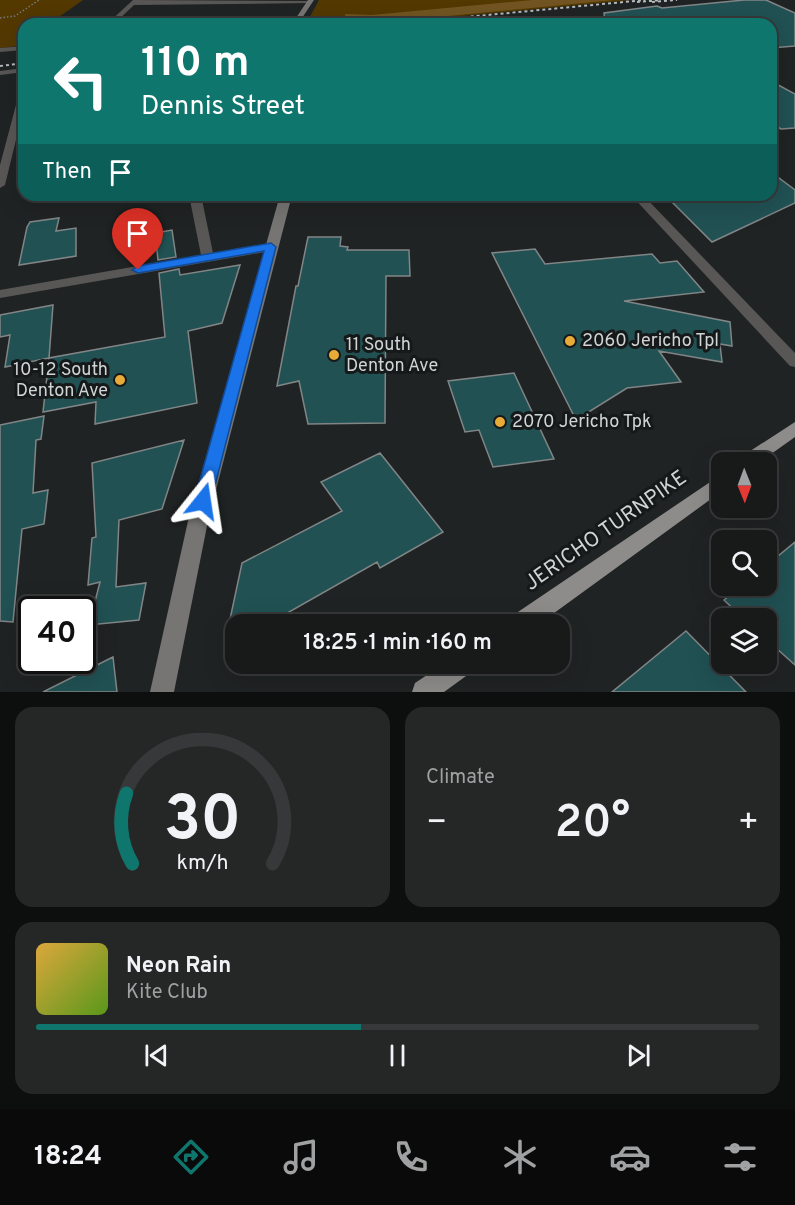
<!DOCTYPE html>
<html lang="en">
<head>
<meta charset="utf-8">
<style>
  body { margin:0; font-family:Overpass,sans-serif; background:#252727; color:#f1f3f6; height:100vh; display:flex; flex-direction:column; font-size:22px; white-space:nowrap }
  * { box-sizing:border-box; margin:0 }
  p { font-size:20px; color:#9fa1a2 }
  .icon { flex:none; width:33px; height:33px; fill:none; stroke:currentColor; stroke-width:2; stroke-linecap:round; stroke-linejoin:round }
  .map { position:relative; height:692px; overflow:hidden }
  .panel { display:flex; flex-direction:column; gap:15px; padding:15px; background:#0d0e0e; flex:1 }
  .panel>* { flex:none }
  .banner { position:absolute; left:18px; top:18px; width:759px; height:183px; border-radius:18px; box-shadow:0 6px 24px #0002,0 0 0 2px #363839; background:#0f766e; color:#fff; overflow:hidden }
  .needle { width:39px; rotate:179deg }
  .buttons { position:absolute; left:711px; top:452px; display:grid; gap:12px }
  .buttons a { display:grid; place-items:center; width:66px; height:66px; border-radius:12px; background:#181a1a; box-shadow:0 6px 24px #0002,0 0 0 2px #363839; font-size:30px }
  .speed { position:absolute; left:18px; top:596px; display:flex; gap:12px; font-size:30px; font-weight:700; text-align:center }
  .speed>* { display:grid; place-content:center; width:78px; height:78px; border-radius:50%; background:#181a1a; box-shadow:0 6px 24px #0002,0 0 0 2px #363839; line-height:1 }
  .speed .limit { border:3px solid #111; border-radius:9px; background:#fff; color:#111 }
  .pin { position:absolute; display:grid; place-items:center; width:51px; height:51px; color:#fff; margin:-62px -26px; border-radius:50% 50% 50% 0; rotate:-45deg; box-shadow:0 0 6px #0007 }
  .pin .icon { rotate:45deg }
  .me { position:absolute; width:66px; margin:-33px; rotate:15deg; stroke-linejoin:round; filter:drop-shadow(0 0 4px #0008) }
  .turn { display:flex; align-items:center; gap:21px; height:126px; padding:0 24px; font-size:27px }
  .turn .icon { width:78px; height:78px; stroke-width:2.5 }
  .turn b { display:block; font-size:42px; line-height:51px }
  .then { display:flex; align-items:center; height:57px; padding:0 24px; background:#0003; gap:12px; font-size:22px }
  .big { font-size:45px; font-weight:600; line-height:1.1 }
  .panel .card { flex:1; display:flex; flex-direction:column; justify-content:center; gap:9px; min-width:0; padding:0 21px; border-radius:18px; background:#252727 }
  .panel .dial { align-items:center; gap:0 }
  .dial svg { height:156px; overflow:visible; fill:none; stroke:#363839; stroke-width:7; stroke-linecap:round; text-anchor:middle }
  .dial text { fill:#f1f3f6; stroke:none }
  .song { display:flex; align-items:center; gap:18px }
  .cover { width:72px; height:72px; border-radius:9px; background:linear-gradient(135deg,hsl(40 70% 55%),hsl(90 70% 35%)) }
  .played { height:6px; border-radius:3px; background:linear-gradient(90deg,#0f766e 45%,#363839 45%) }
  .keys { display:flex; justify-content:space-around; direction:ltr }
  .heat { display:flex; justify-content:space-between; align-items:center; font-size:33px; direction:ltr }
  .panel .tiles { flex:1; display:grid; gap:15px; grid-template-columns:1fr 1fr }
  .card:last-child { grid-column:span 2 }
  .trip { position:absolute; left:225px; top:614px; width:345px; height:60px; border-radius:18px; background:#181a1a; box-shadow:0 6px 24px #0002,0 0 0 2px #363839; font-weight:600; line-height:60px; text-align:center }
  .tab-bar { display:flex; height:96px; justify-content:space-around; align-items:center; background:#0a0a0a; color:#9fa1a2 }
  .tab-bar .icon { width:42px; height:42px }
  .tab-bar .active { color:#0f766e }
  .tab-bar b { font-size:27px; color:#f1f3f6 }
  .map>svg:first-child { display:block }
</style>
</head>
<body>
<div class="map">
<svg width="795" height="692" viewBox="0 0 795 692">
  <rect width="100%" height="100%" fill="#202323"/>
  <path fill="#533800" d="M0,0H83L49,24H24V42L18,46L0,48Z
    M319,0H631L378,24H306Z"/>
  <path fill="#715421" d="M532,0H615L366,24H323L346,21L345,14L372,15Z"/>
  <path fill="#215153" stroke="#828586" stroke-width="1.5" d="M744,0H766L795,13V46L771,48V24H605L604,13L657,6L662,8Z
    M771,81L795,94V128L781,129L771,123Z
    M771,172L795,190V203L712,242L665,195H771Z
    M59,218L56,231L76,228V256L19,265L27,227L30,222Z
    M172,230L176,257L158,260L155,233Z
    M308,237H341L340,246L348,247L347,250H409L410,276H386L385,423L308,424L299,381L277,386L296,286H298Z
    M535,249L545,264L652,254L660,263L677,261L704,292L624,301L730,322L732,346L720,344L722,362L659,351L681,382L627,388L576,420L492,253Z
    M240,265L222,323L188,331L197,403L95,424L96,402L43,412L49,358L165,337L159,273L179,269L180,275Z
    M53,305L49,358L5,367L10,335L0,337V315Z
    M514,373L554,459L493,467L479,430L465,432L448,381Z
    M44,416L41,439L36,440L33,493L48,490L44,524L22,529L13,622L0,621V425Z
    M184,440L162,509L119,520L116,587L146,583L139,620L89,625L100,582L88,585L92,538L96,537L92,463Z
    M380,453L443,532L380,568L377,562L268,624H229L242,563L342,511L321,482Z
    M795,542V665L766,639V618H743L724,600L743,585H766V566Z
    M686,631L746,692H612Z
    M113,657L117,692H43Z"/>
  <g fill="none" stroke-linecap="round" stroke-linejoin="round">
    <path stroke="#777a7a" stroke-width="1.5" stroke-dasharray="1.5 2" stroke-linecap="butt" d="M0,18L15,16L39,0"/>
    <path fill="#585756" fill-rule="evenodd" d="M133,0L309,1L312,3L134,5L114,24H107Z
      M24,46V50L0,52V48Z
      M24,68V72L0,75V71Z
      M24,88V107L5,185L0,188V165L20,90Z
      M189,195H201L213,253L271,243L277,247L271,251L0,298V290L201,255Z
      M631,195H643L795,353V367L790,366Z"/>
    <path fill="#767573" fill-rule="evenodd" d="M308,0H314L298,24H292Z
      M280,195H292L208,521L174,692H150L188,521Z"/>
    <path fill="#8e8c8a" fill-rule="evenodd" d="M795,422V437L760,462H738L741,457Z
      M722,474V491L539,624H509L512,616Z
      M445,663H477L473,671L444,692H412L415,683Z"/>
    <path stroke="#b6b9b9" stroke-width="2" stroke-dasharray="3 3" stroke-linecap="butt" d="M637,2L661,0
      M652,2L677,0
      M393,24L645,0
      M0,66L24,63"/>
  </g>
  <path fill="#1a73e8" stroke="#114b97" stroke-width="1.5" d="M271,243L276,247L211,501L209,507L203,509L197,507L194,501L264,251L138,273L132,270L138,266Z"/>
  <g fill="#e9ab38" stroke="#16191a" stroke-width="2">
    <circle cx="570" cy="341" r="6"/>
    <circle cx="334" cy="355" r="6"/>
    <circle cx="120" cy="380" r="6"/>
    <circle cx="500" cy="422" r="6"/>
  </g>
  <g text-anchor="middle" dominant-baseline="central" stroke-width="6" stroke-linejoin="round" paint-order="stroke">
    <g font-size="18" fill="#d1d4d4" stroke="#16191a" text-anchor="start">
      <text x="582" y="341">2060 Jericho Tpl</text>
      <text x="346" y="345">11 South<tspan x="346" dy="21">Denton Ave</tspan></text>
      <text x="108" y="370" text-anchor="end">10-12 South<tspan x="108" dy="21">Denton Ave</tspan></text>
      <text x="512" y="422">2070 Jericho Tpk</text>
    </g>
    <g font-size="21" fill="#d1d4d4" stroke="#16191a">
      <text transform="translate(606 531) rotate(-35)">JERICHO TURNPIKE</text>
    </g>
  </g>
</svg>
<div class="buttons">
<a><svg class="needle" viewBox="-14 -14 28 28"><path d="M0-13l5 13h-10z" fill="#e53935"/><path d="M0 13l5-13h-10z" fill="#9fa1a2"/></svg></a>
<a><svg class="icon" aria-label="search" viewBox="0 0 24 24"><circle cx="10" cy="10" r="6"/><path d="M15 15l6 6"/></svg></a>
<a><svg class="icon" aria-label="layers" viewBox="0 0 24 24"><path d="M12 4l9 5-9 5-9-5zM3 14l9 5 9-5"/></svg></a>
</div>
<div class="speed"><div class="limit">40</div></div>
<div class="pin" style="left:138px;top:270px;background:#d93025"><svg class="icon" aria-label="arrive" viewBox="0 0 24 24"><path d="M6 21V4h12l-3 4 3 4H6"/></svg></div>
<svg class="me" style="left:203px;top:501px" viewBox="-20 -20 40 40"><path d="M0-17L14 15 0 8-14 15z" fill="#1a73e8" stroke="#fff" stroke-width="4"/></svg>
<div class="trip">18:25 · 1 min · 160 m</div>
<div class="banner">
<div class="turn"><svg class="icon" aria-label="left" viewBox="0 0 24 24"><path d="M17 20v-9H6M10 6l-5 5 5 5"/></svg><div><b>110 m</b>Dennis Street</div></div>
<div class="then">Then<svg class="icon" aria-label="arrive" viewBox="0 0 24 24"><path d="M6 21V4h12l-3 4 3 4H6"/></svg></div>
</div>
</div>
<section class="panel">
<div class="tiles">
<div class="card dial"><svg viewBox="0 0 100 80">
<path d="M14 69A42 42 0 1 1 86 69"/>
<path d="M14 69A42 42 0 0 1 11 33" stroke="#0f766e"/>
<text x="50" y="56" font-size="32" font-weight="700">30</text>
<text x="50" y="72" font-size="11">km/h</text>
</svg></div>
<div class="card"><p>Climate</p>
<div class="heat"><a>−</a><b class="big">20°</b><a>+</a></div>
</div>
<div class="card">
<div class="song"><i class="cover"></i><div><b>Neon Rain</b><p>Kite Club</p></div></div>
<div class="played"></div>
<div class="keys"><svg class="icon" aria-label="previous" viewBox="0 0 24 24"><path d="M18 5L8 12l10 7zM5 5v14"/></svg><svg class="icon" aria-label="pause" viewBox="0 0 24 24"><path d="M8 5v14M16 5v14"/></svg><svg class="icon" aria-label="next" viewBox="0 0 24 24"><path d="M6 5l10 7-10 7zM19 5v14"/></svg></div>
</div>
</div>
</section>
<nav class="tab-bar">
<b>18:24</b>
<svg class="icon active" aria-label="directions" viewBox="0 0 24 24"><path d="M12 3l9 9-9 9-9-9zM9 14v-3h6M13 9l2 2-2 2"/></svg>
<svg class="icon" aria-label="music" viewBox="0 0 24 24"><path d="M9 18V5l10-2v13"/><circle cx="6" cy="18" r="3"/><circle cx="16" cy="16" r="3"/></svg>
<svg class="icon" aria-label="phone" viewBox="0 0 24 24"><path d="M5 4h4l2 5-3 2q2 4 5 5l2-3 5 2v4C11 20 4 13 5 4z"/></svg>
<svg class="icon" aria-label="climate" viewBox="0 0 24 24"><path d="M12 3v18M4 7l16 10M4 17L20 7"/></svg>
<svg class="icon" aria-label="car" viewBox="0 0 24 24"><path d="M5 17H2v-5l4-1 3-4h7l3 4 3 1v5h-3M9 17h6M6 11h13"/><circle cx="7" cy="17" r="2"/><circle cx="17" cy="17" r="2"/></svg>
<svg class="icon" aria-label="filters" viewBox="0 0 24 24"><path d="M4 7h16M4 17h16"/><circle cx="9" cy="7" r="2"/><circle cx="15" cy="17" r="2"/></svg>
</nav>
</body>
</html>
